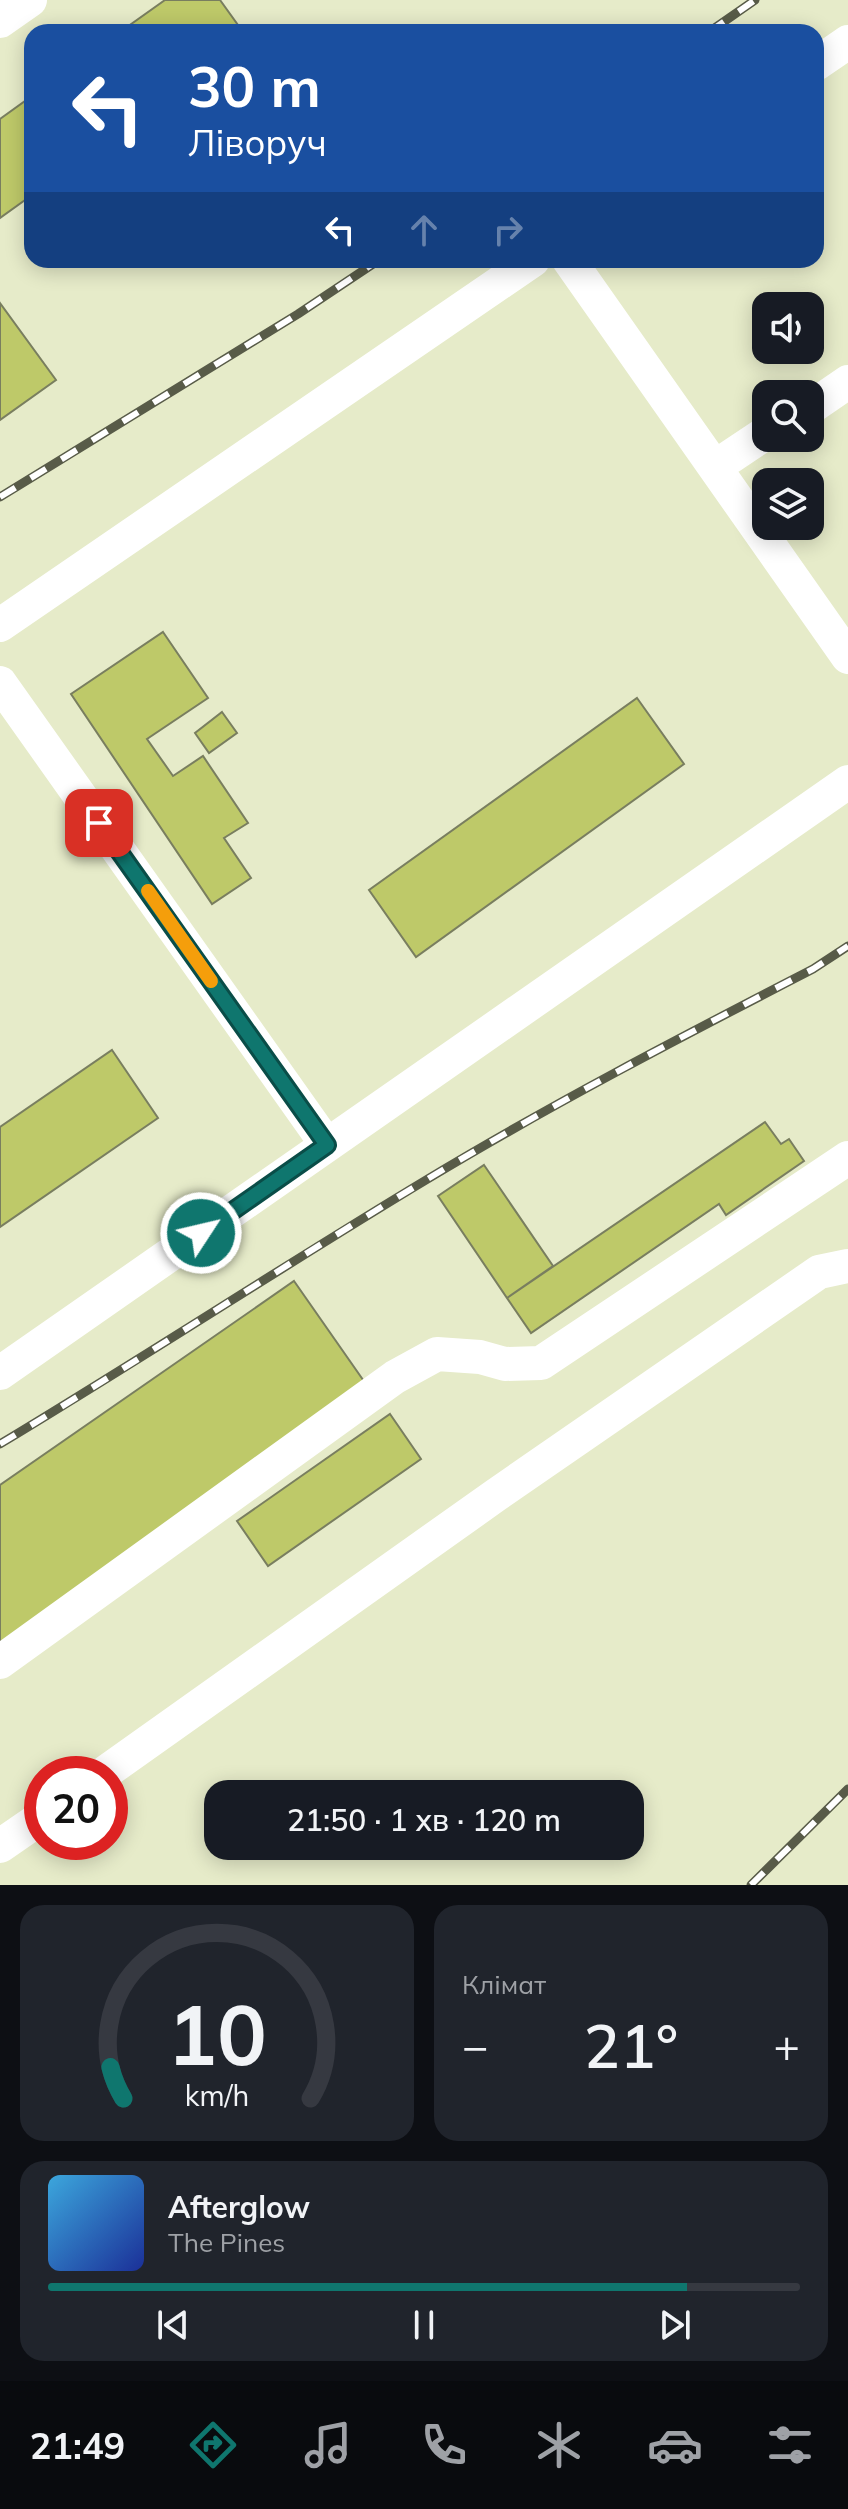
<!DOCTYPE html>
<html lang="uk">
<head>
<meta charset="utf-8">
<style>
  body { margin:0; font-family:Mulish,sans-serif; background:#20242c; color:#f1f3f6; height:100vh; display:flex; flex-direction:column; font-size:30px; white-space:nowrap }
  * { box-sizing:border-box; margin:0 }
  p { font-size:26px; color:#9ea1a6 }
  .icon { flex:none; width:44px; height:44px; fill:none; stroke:currentColor; stroke-width:2; stroke-linecap:round; stroke-linejoin:round }
  .map { position:relative; height:1885px; overflow:hidden }
  .side { display:flex; flex-direction:column; gap:20px; padding:20px; background:#0d0f14; flex:1 }
  .side>* { flex:none }
  .banner { position:absolute; left:24px; top:24px; width:800px; height:244px; border-radius:24px; box-shadow:0 4px 20px #0003; background:#1a4fa0; color:#fff; overflow:hidden }
  .controls { position:absolute; left:752px; top:292px; display:grid; gap:16px }
  .controls a { display:grid; place-items:center; width:72px; height:72px; border-radius:16px; background:#171b24; box-shadow:0 4px 20px #0003; font-size:40px }
  .speed { position:absolute; left:24px; top:1756px; display:flex; gap:16px; font-size:40px; font-weight:700; text-align:center }
  .speed>* { display:grid; place-content:center; width:104px; height:104px; border-radius:50%; background:#171b24; box-shadow:0 4px 20px #0003; line-height:1 }
  .speed .limit { border:12px solid #d22; background:#fff; color:#111 }
  .pin { position:absolute; display:grid; place-items:center; width:68px; height:68px; color:#fff; margin:-34px; border-radius:16px; box-shadow:0 4px 12px #0006 }
  .me { position:absolute; width:88px; margin:-44px; rotate:55deg; stroke-linejoin:round; filter:drop-shadow(0 0 6px #0008) }
  .turn { display:flex; align-items:center; gap:28px; height:168px; padding:0 32px; font-size:36px }
  .turn .icon { width:104px; height:104px; stroke-width:2.5 }
  .turn b { display:block; font-size:56px; line-height:68px }
  .lanes { display:flex; align-items:center; height:76px; padding:0 32px; background:#0003; justify-content:center; gap:40px; direction:ltr }
  .lanes .off { opacity:.35 }
  .big { font-size:60px; font-weight:600; line-height:1.1 }
  .side .widget { flex:1; display:flex; flex-direction:column; justify-content:center; gap:12px; min-width:0; padding:0 28px; border-radius:24px; background:#20242c }
  .side .dial { align-items:center; gap:0 }
  .dial svg { height:208px; overflow:visible; fill:none; stroke:#363941; stroke-width:7; stroke-linecap:round; text-anchor:middle }
  .dial text { fill:#f1f3f6; stroke:none }
  .song { display:flex; align-items:center; gap:24px }
  .cover { width:96px; height:96px; border-radius:12px; background:linear-gradient(135deg,hsl(200 70% 55%),hsl(230 70% 35%)) }
  .played { height:8px; border-radius:4px; background:linear-gradient(90deg,#0f766e 85%,#363941 85%) }
  .keys { display:flex; justify-content:space-around; direction:ltr }
  .heat { display:flex; justify-content:space-between; align-items:center; font-size:44px; direction:ltr }
  .side .tiles { flex:1; display:grid; gap:20px; grid-template-columns:1fr 1fr }
  .widget:last-child { grid-column:span 2 }
  .trip { position:absolute; left:204px; top:1780px; width:440px; height:80px; border-radius:24px; background:#171b24; box-shadow:0 4px 20px #0003; font-weight:600; line-height:80px; text-align:center }
  .tab-bar { display:flex; height:128px; justify-content:space-around; align-items:center; background:#090b0e; color:#9ea1a6 }
  .tab-bar .icon { width:56px; height:56px }
  .tab-bar .on { color:#0f766e }
  .tab-bar b { font-size:36px; color:#f1f3f6 }
  .map>svg:first-child { display:block }
</style>
</head>
<body>
<div class="map">
<svg width="848" height="1885" viewBox="0 0 848 1885">
  <rect width="100%" height="100%" fill="#e6ebc9"/>
  <path fill="#bec969" stroke="#797e5f" stroke-width="2" d="M165,0H220L243,32H120Z
    M32,96V195L0,218V119Z
    M0,303L56,380L0,420Z
    M163,632L208,698L147,739L173,776L203,756L248,823L224,838L251,878L212,904L71,694Z
    M637,698L684,764L416,957L369,890Z
    M222,712L237,733L209,753L195,733Z
    M112,1050L158,1118L0,1227V1127Z
    M765,1122L781,1144L789,1139L804,1161L726,1215L719,1204L531,1333L507,1298Z
    M484,1165L553,1266L507,1298L438,1196Z
    M294,1281L368,1387L0,1643V1485Z
    M390,1414L421,1459L268,1566L237,1521Z"/>
  <g fill="none" stroke-linecap="round" stroke-linejoin="round">
    <path stroke="#fff" stroke-width="34" d="M0,21L30,0
      M816,64L848,42
      M569,260L848,657
      M810,408L848,382
      M715,467L766,433
      M0,625L533,260
      M0,683L327,1145
      M0,1373L848,782
      M0,1662L395,1377L437,1354L480,1357L505,1364L541,1363L848,1158
      M103,1774L496,1495L819,1272L848,1266
      M0,1846L42,1817"/>
    <g stroke="#585b48" stroke-width="9">
      <path id="rail" d="M709,32L755,0
        M0,497L298,314L379,260
        M0,1444C143,1358 283,1266 426,1180C552,1104 683,1036 813,969L848,946
        M751,1885L848,1789"/>
    </g>
    <use href="#rail" stroke="#fff" stroke-width="6" stroke-dasharray="18" stroke-linecap="butt"/>
  </g>
  <g fill="none" stroke-linecap="round" stroke-linejoin="round">
    <g stroke="#0a4d48" stroke-width="20">
      <path id="route" d="M99,823L327,1145L201,1233"/>
    </g>
    <use href="#route" stroke="#0f766e" stroke-width="14"/>
    <path stroke="#f59e0b" stroke-width="14" d="M148,891L211,981"/>
  </g>
</svg>
<div class="controls">
<a><svg class="icon" aria-label="sound" viewBox="0 0 24 24"><path d="M4 9h4l5-4v14l-5-4H4zM17 9q2 3 0 6"/></svg></a>
<a><svg class="icon" aria-label="search" viewBox="0 0 24 24"><circle cx="10" cy="10" r="6"/><path d="M15 15l6 6"/></svg></a>
<a><svg class="icon" aria-label="layers" viewBox="0 0 24 24"><path d="M12 4l9 5-9 5-9-5zM3 14l9 5 9-5"/></svg></a>
</div>
<div class="speed"><div class="limit">20</div></div>
<div class="pin" style="left:99px;top:823px;background:#d93025"><svg class="icon" aria-label="arrive" viewBox="0 0 24 24"><path d="M6 21V4h12l-3 4 3 4H6"/></svg></div>
<svg class="me" style="left:201px;top:1233px" viewBox="-20 -20 40 40"><circle r="17" fill="#0f766e" stroke="#fff" stroke-width="3"/><path d="M0-11L8 9 0 5-8 9z" fill="#fff"/></svg>
<div class="trip">21:50 · 1 хв · 120 m</div>
<div class="banner">
<div class="turn"><svg class="icon" aria-label="left" viewBox="0 0 24 24"><path d="M17 20v-9H6M10 6l-5 5 5 5"/></svg><div><b>30 m</b>Ліворуч</div></div>
<div class="lanes"><svg class="icon" aria-label="left" viewBox="0 0 24 24"><path d="M17 20v-9H6M10 6l-5 5 5 5"/></svg><svg class="icon off" aria-label="ahead" viewBox="0 0 24 24"><path d="M12 20V5M6 11l6-6 6 6"/></svg><svg class="icon off" aria-label="right" viewBox="0 0 24 24"><path d="M7 20v-9h11M14 6l5 5-5 5"/></svg></div>
</div>
</div>
<section class="side">
<div class="tiles">
<div class="widget dial"><svg viewBox="0 0 100 80">
<path d="M14 69A42 42 0 1 1 86 69"/>
<path d="M14 69A42 42 0 0 1 9 57" stroke="#0f766e"/>
<text x="50" y="56" font-size="32" font-weight="700">10</text>
<text x="50" y="72" font-size="11">km/h</text>
</svg></div>
<div class="widget"><p>Клімат</p>
<div class="heat"><a>−</a><b class="big">21°</b><a>+</a></div>
</div>
<div class="widget">
<div class="song"><i class="cover"></i><div><b>Afterglow</b><p>The Pines</p></div></div>
<div class="played"></div>
<div class="keys"><svg class="icon" aria-label="previous" viewBox="0 0 24 24"><path d="M18 5L8 12l10 7zM5 5v14"/></svg><svg class="icon" aria-label="pause" viewBox="0 0 24 24"><path d="M8 5v14M16 5v14"/></svg><svg class="icon" aria-label="next" viewBox="0 0 24 24"><path d="M6 5l10 7-10 7zM19 5v14"/></svg></div>
</div>
</div>
</section>
<nav class="tab-bar">
<b>21:49</b>
<svg class="icon on" aria-label="directions" viewBox="0 0 24 24"><path d="M12 3l9 9-9 9-9-9zM9 14v-3h6M13 9l2 2-2 2"/></svg>
<svg class="icon" aria-label="music" viewBox="0 0 24 24"><path d="M9 18V5l10-2v13"/><circle cx="6" cy="18" r="3"/><circle cx="16" cy="16" r="3"/></svg>
<svg class="icon" aria-label="phone" viewBox="0 0 24 24"><path d="M5 4h4l2 5-3 2q2 4 5 5l2-3 5 2v4C11 20 4 13 5 4z"/></svg>
<svg class="icon" aria-label="climate" viewBox="0 0 24 24"><path d="M12 3v18M4 7l16 10M4 17L20 7"/></svg>
<svg class="icon" aria-label="car" viewBox="0 0 24 24"><path d="M5 17H2v-5l4-1 3-4h7l3 4 3 1v5h-3M9 17h6M6 11h13"/><circle cx="7" cy="17" r="2"/><circle cx="17" cy="17" r="2"/></svg>
<svg class="icon" aria-label="filters" viewBox="0 0 24 24"><path d="M4 7h16M4 17h16"/><circle cx="9" cy="7" r="2"/><circle cx="15" cy="17" r="2"/></svg>
</nav>
</body>
</html>
